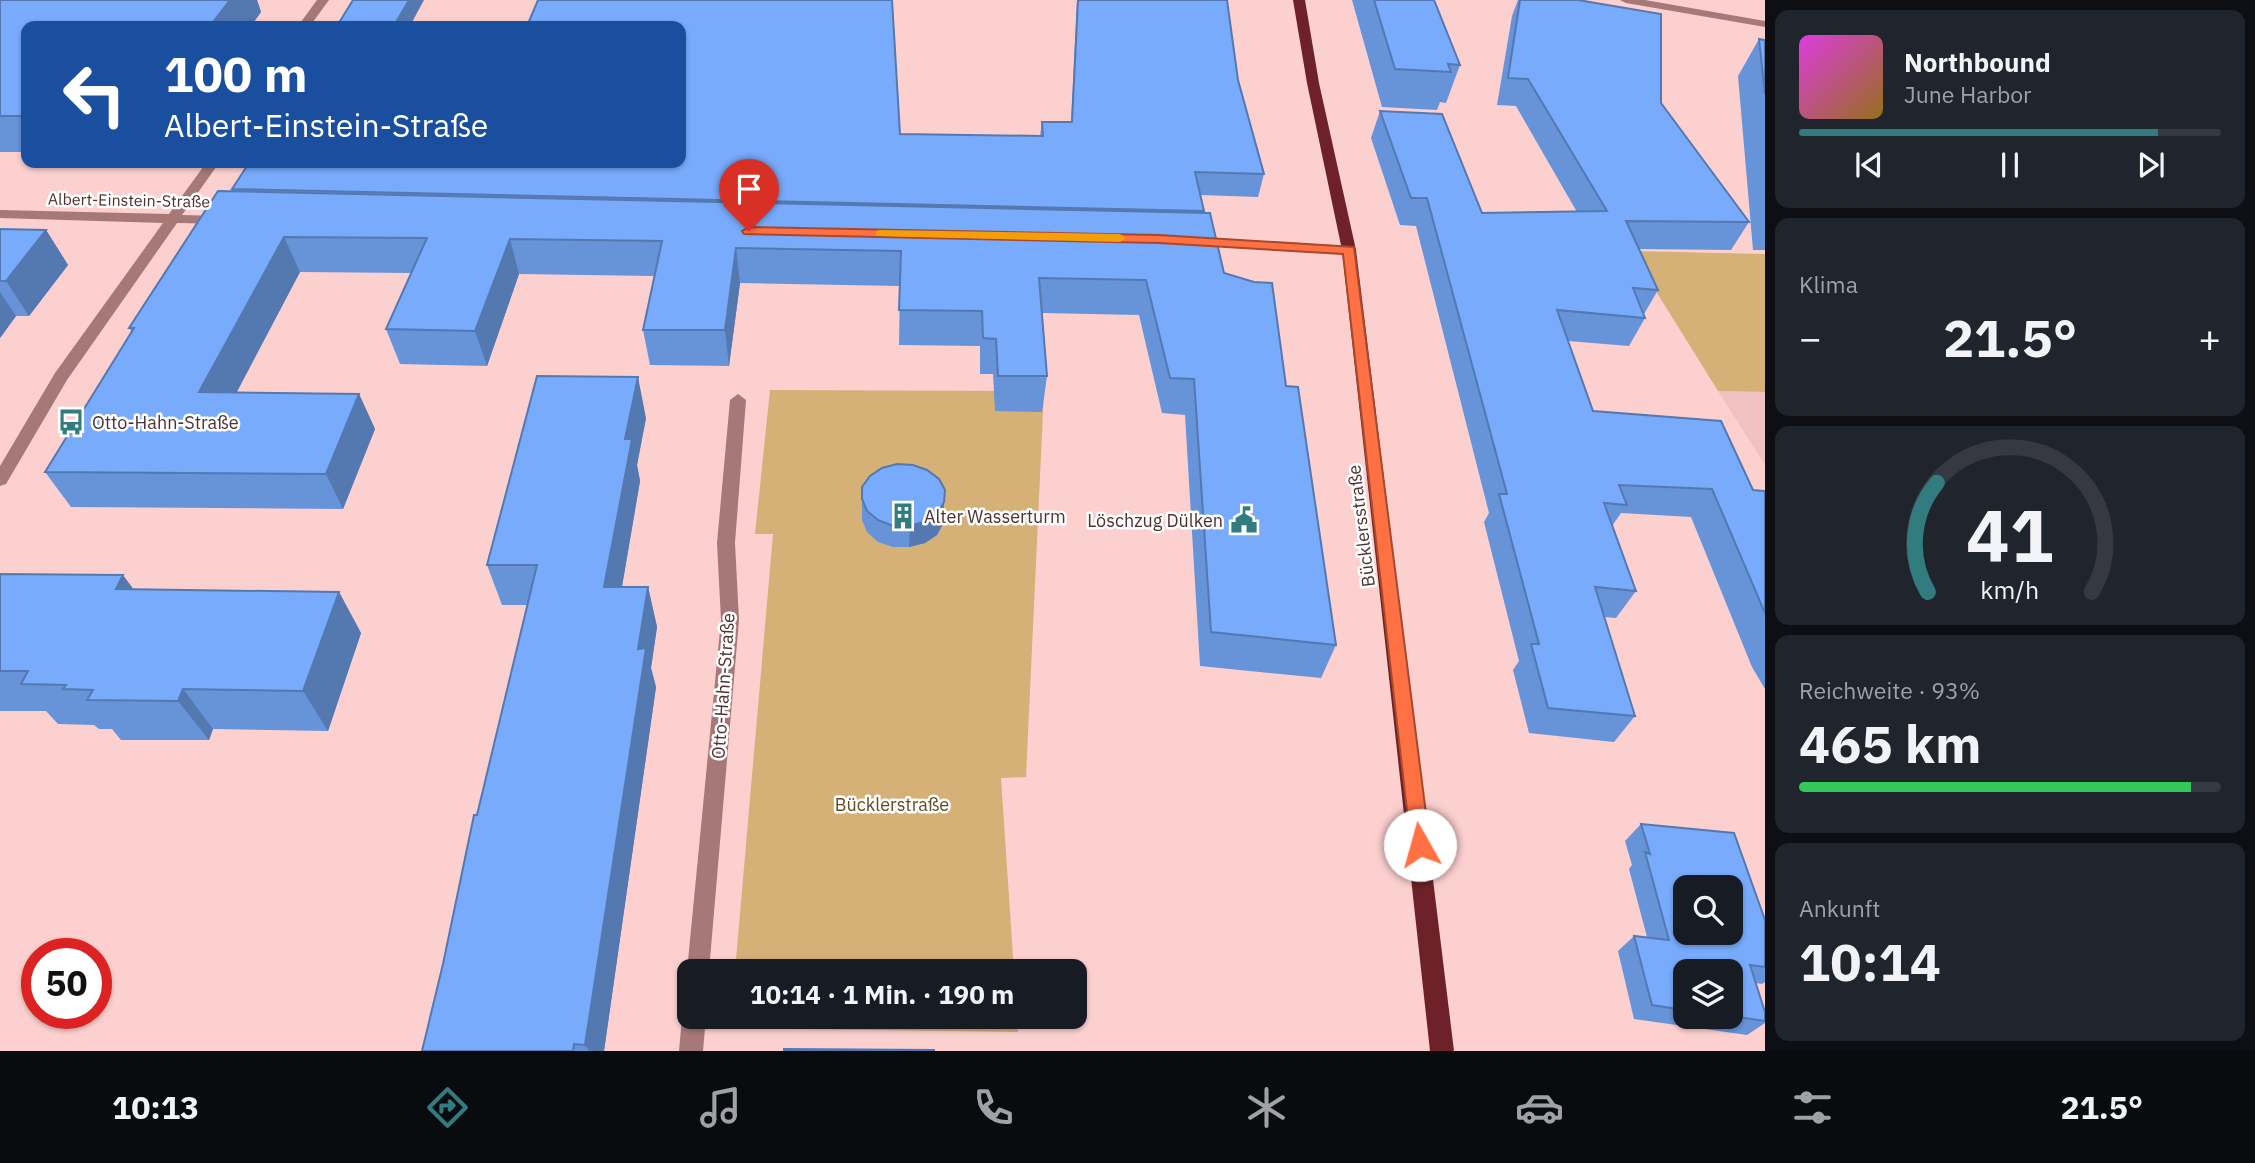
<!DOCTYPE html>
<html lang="de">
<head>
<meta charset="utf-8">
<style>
  body { margin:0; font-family:"IBM Plex Sans",sans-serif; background:#20242c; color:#f1f3f6; height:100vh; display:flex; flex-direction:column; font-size:26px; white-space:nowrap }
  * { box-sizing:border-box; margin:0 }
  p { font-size:23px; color:#9ea1a6 }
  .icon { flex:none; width:38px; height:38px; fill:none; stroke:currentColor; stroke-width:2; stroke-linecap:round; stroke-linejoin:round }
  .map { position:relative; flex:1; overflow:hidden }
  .drawer { display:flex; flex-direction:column; gap:10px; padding:10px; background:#0d0f14; width:490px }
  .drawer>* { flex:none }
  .top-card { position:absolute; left:21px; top:21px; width:665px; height:147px; border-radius:14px; box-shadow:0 2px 5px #0004; background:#1a4fa0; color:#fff; overflow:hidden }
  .buttons { position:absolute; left:1673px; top:875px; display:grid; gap:14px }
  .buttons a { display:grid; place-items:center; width:70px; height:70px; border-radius:14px; background:#171b24; box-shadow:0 2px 5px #0004; font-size:35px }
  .speed { position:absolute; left:21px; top:938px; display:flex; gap:14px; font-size:35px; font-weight:700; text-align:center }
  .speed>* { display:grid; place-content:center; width:91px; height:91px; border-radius:50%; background:#171b24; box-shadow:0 2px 5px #0004; line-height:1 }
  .speed .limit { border:10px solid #d22; background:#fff; color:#111 }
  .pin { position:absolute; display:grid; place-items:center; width:60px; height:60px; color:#fff; margin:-72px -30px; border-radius:50% 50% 50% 0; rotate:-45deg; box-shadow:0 0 7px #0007 }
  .pin .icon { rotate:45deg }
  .me { position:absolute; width:77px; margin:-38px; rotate:353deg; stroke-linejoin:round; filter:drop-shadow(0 0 5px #0008) }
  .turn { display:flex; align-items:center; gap:24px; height:147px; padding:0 28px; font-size:32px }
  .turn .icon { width:91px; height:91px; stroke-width:2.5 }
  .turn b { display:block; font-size:49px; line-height:60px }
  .big { font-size:52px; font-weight:700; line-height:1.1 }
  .drawer .card { flex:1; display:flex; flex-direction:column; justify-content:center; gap:10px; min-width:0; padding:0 24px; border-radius:14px; background:#20242c }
  .drawer .dial { align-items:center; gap:0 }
  .dial svg { height:182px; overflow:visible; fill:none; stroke:#363941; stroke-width:7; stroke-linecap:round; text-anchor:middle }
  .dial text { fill:#f1f3f6; stroke:none }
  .song { display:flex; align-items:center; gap:21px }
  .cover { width:84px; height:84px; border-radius:10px; background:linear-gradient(135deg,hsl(300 70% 55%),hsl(40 70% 35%)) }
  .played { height:7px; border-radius:4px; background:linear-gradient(90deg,#327b7e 85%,#363941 85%) }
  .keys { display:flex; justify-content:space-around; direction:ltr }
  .heat { display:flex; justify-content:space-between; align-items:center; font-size:38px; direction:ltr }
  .charge { height:10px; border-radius:5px; background:linear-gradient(90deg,#34c759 93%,#363941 0) }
  .trip { position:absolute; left:677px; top:959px; width:410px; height:70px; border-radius:14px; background:#171b24; box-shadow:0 2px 5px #0004; font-weight:700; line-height:70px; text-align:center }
  .tabs { display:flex; height:112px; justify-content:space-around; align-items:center; background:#090b0e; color:#9ea1a6 }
  .tabs .icon { width:49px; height:49px }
  .tabs .on { color:#327b7e }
  .tabs b { font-size:32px; color:#f1f3f6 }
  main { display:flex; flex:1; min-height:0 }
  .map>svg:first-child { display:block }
</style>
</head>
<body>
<main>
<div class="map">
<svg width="1765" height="1051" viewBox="0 0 1765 1051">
  <rect width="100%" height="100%" fill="#fdd0d0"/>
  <path fill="#f1c0c0" d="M1718,391L1765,392V465Z"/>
  <path fill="#d5b178" d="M1631,251L1765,254V392L1718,391Z
    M770,390L1044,391L1026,777L1001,778L1014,971H735L773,534H755Z
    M731,1017H1017L1018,1032L730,1028Z"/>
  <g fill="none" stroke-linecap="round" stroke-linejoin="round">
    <path fill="#a67878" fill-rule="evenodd" d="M317,0H329L310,26H298Z
      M1620,0H1645L1765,21V27L1626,3Z
      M206,163H219L182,215L223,216L230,220L223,224L177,223L67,380L6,484L0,486V466L55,373L163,223L0,218V210L169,214Z
      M1196,237L1349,246L1356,250L1349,254L1191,244L1189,241Z
      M738,394L746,400L735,543L739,620L709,971H690V978L687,971L721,620L717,543L730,400Z
      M690,1007V1017H706L703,1051H679L682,1017L686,1009Z"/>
    <path fill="#6e2128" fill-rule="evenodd" d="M1293,0H1305L1319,83L1356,250L1454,1051H1430L1342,250L1307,83Z"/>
  </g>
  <path fill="#6793d9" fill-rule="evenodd" d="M0,0H257L261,12L251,26H26V152H0Z
    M353,0L410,26H337Z
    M1077,0H1227L1238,80L1264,174L1258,197L1200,195L1204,213L1224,273L1286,386L1336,645L1321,678L1200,666L1185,415L1162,413L1139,315L1042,313L1047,376L1042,412L995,411L993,374H980V346L899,345L900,286L740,283L729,366L650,365L643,330L654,276L519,274L487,366L400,364L386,329L411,273L300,272L237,392L359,394L375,429L343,509L71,507L45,472L132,332L129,328L232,191V189L900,134L1040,136L1042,122H1071Z
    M1352,0H1434L1460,65L1446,103L1440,102L1437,110L1382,107Z
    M1518,0H1578L1661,103L1749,222L1731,250L1639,249L1658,290L1644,314L1645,318L1629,346L1568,341L1593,411L1753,490L1765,493V689L1752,667L1691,517L1621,513L1612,526L1636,591L1616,618L1604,617L1635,716L1614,742L1529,733L1513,670L1519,661L1484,522L1489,513L1416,226L1400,225L1371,138L1380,111L1482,213L1577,212L1516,106L1497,105L1512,16Z
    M1759,39L1765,40V250H1753L1738,76Z
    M0,229L46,230L68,265L29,316H16L0,338Z
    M646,418L637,465L640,481L622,587H648L657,627L651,668L656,687L604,1051H422L527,605H502L487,565Z
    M862,499L943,524L937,535L925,543L909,547H893L878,542L867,532L862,520Z
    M0,574L134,589L339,592L361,633L328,731L213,729L209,740H121L112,729H99L94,725L58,724L46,711H0Z
    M1641,824L1765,920V982L1762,984L1756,983L1765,1012V1023L1747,1035L1634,1019L1618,951L1634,936L1647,937L1629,869L1632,865L1625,841ZM1685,971H1731V1017H1685Z"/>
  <path fill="#5478b0" d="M230,0H257L261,12L251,26H210Z
    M409,0H424L410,26H396L395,24Z
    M46,230L68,265L29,316L6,281Z
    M284,237L300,272L218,427L199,392Z
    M510,239L519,274L487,366L475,331Z
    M736,248L740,283L729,366L725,330Z
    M0,292L16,316L0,338Z
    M638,377L646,418L637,465L640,481L615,627L604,587L625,439Z
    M359,394L375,429L343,509L326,474Z
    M944,502L943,524L937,535L925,543L909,547L910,526Z
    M123,575L154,617L116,589Z
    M648,587L657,627L651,668L656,687L604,1051H589L585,1045L638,649Z
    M339,592L361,633L328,731L303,691Z
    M183,689L213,729L209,740L178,701Z"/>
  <path fill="#78abfc" stroke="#5478b0" stroke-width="2" fill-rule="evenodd" d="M0,0H230L210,26H26V116H0Z
    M353,0H409L395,24L337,26Z
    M538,0H892L900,134L1043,136L1042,122H1072L1078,0H1227L1238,80L1264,174L1195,172L1204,211L232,189L249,163H681V26H527Z
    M1374,0H1434L1460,65L1448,64L1451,72L1395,69Z
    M1520,0H1578L1661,14V103L1749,222L1626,221L1658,290L1633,288L1645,318L1557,310L1593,411L1721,421L1753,490L1764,491L1765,493V613L1712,489L1619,485L1627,505L1604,503L1636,591L1595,587L1635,716L1548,708L1531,644H1539L1499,494H1507L1427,198H1411L1380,111L1442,114L1482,213L1607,211L1528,79L1508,78Z
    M1759,39L1765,40V94Z
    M218,191L1210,213L1224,273L1254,282L1272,283L1286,386L1298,387L1336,645L1211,632L1194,379L1170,378L1146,280L1039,278L1047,376H998L996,339L983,338L982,311L899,310L901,251L736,248L725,330H643L662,241L510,239L475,331L386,329L427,238L284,237L199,392L359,394L326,474L45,472L134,328H129Z
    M0,229L46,230L6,281H0Z
    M537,376L638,377L625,439H632L604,587H648L638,649L646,648L585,1045L574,1044L573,1051H422L443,964L474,815H477L537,565H487Z
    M897,464L913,465L927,470L939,479L945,490L944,502L938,513L926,521L910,526H893L878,520L867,511L862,499V487L870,476L882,468Z
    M0,574L123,575L116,589L339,592L303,691L183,689L178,701L87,700L93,690L63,689L66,685L21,684L28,671H0Z
    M1641,824L1734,833L1765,920V967L1750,965L1765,1012V1021L1731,1016V971H1685V1010L1652,1005L1634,936L1669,940L1645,852L1650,854ZM1685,887H1731V933H1685Z
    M784,1049L934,1050V1051H784Z"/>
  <path fill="#ff7043" stroke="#a6492c" stroke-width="2" d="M749,227L1159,235L1354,247L1430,845L1427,851L1420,854L1413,851L1411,845L1343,254L1159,243L744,234L742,231Z"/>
  <path fill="#f59e0b" d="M880,230L1120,234L1126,238L1120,242L876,236V231Z"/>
  <defs>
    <g id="bus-bare" transform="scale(2.1)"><path d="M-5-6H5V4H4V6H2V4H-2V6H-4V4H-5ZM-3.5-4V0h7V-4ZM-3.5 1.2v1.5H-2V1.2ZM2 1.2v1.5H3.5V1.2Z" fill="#327b7e" stroke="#fefefe" stroke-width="2.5" paint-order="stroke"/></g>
    <g id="building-bare" transform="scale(2.1)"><path d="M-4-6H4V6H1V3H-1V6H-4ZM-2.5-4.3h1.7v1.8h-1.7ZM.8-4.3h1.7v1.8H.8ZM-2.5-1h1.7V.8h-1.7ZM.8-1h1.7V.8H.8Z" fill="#327b7e" stroke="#fefefe" stroke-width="2.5" paint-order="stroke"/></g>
    <g id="civic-bare" transform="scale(2.1)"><path d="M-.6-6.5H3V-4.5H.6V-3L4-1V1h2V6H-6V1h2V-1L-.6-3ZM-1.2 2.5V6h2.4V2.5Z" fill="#327b7e" stroke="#fefefe" stroke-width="2.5" paint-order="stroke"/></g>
  </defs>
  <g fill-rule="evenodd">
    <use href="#bus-bare" x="71" y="422"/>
    <use href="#building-bare" x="903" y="516"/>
    <use href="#civic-bare" x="1244" y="520"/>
  </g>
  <g text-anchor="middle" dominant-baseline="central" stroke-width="5" stroke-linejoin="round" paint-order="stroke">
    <g font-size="16" fill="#4e3131" stroke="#fefefe">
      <text transform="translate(129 200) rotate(1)">Albert-Einstein-Straße</text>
    </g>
    <g font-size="18" fill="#4e3131" stroke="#fefefe" text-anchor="start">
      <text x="92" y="422">Otto-Hahn-Straße</text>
      <text x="924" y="516">Alter Wasserturm</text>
      <text x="1223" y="520" text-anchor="end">Löschzug Dülken</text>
    </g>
    <g font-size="18" fill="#4e3131" stroke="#fefefe">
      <text transform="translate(1361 526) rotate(-97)">Bücklersstraße</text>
      <text transform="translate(723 686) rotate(-86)">Otto-Hahn-Straße</text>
    </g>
    <g font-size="18" fill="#624a23" stroke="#fefefe">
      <text x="892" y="804">Bücklerstraße</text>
    </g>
  </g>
</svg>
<div class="buttons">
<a><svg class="icon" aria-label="search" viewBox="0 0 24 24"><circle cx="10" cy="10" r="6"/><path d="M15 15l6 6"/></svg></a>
<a><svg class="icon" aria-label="layers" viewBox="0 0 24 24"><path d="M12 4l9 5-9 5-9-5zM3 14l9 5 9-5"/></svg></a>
</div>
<div class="speed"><div class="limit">50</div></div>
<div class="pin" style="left:749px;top:231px;background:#d93025"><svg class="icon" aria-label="arrive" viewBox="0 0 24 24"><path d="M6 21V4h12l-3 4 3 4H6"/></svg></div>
<svg class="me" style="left:1420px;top:845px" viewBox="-20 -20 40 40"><circle r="19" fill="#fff"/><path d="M0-13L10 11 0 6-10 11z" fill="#ff7043"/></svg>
<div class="trip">10:14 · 1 Min. · 190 m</div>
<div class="top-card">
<div class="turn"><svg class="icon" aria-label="left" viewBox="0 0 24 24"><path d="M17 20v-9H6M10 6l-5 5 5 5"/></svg><div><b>100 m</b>Albert-Einstein-Straße</div></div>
</div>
</div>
<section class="drawer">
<div class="card">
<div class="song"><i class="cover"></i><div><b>Northbound</b><p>June Harbor</p></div></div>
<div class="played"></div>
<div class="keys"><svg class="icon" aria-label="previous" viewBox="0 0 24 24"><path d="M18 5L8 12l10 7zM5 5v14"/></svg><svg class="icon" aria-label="pause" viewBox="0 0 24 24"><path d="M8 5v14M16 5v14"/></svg><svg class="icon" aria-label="next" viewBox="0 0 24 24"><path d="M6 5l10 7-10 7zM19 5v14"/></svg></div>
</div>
<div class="card"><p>Klima</p>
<div class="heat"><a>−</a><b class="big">21.5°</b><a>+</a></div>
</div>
<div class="card dial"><svg viewBox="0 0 100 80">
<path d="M14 69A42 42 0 1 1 86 69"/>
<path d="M14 69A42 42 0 0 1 18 21" stroke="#327b7e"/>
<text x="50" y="56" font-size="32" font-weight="700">41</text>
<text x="50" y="72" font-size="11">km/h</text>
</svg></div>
<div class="card"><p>Reichweite · 93%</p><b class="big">465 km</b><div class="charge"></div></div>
<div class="card"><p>Ankunft</p><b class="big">10:14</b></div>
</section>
</main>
<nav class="tabs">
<b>10:13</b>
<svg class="icon on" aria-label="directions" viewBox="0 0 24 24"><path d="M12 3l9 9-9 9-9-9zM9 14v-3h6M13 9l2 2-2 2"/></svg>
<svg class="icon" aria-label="music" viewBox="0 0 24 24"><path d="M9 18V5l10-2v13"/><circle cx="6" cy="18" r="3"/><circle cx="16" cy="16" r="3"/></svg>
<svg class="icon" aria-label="phone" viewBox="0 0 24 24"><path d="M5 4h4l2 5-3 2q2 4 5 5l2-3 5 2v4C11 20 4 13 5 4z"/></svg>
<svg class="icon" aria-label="climate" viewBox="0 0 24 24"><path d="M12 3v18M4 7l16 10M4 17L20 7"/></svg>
<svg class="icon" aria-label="car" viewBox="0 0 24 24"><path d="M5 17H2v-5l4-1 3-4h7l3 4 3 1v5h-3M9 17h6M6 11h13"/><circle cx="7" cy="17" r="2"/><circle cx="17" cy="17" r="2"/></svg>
<svg class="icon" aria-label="filters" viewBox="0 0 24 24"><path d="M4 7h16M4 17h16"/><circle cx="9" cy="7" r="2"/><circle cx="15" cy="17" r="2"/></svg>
<b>21.5°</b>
</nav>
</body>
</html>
